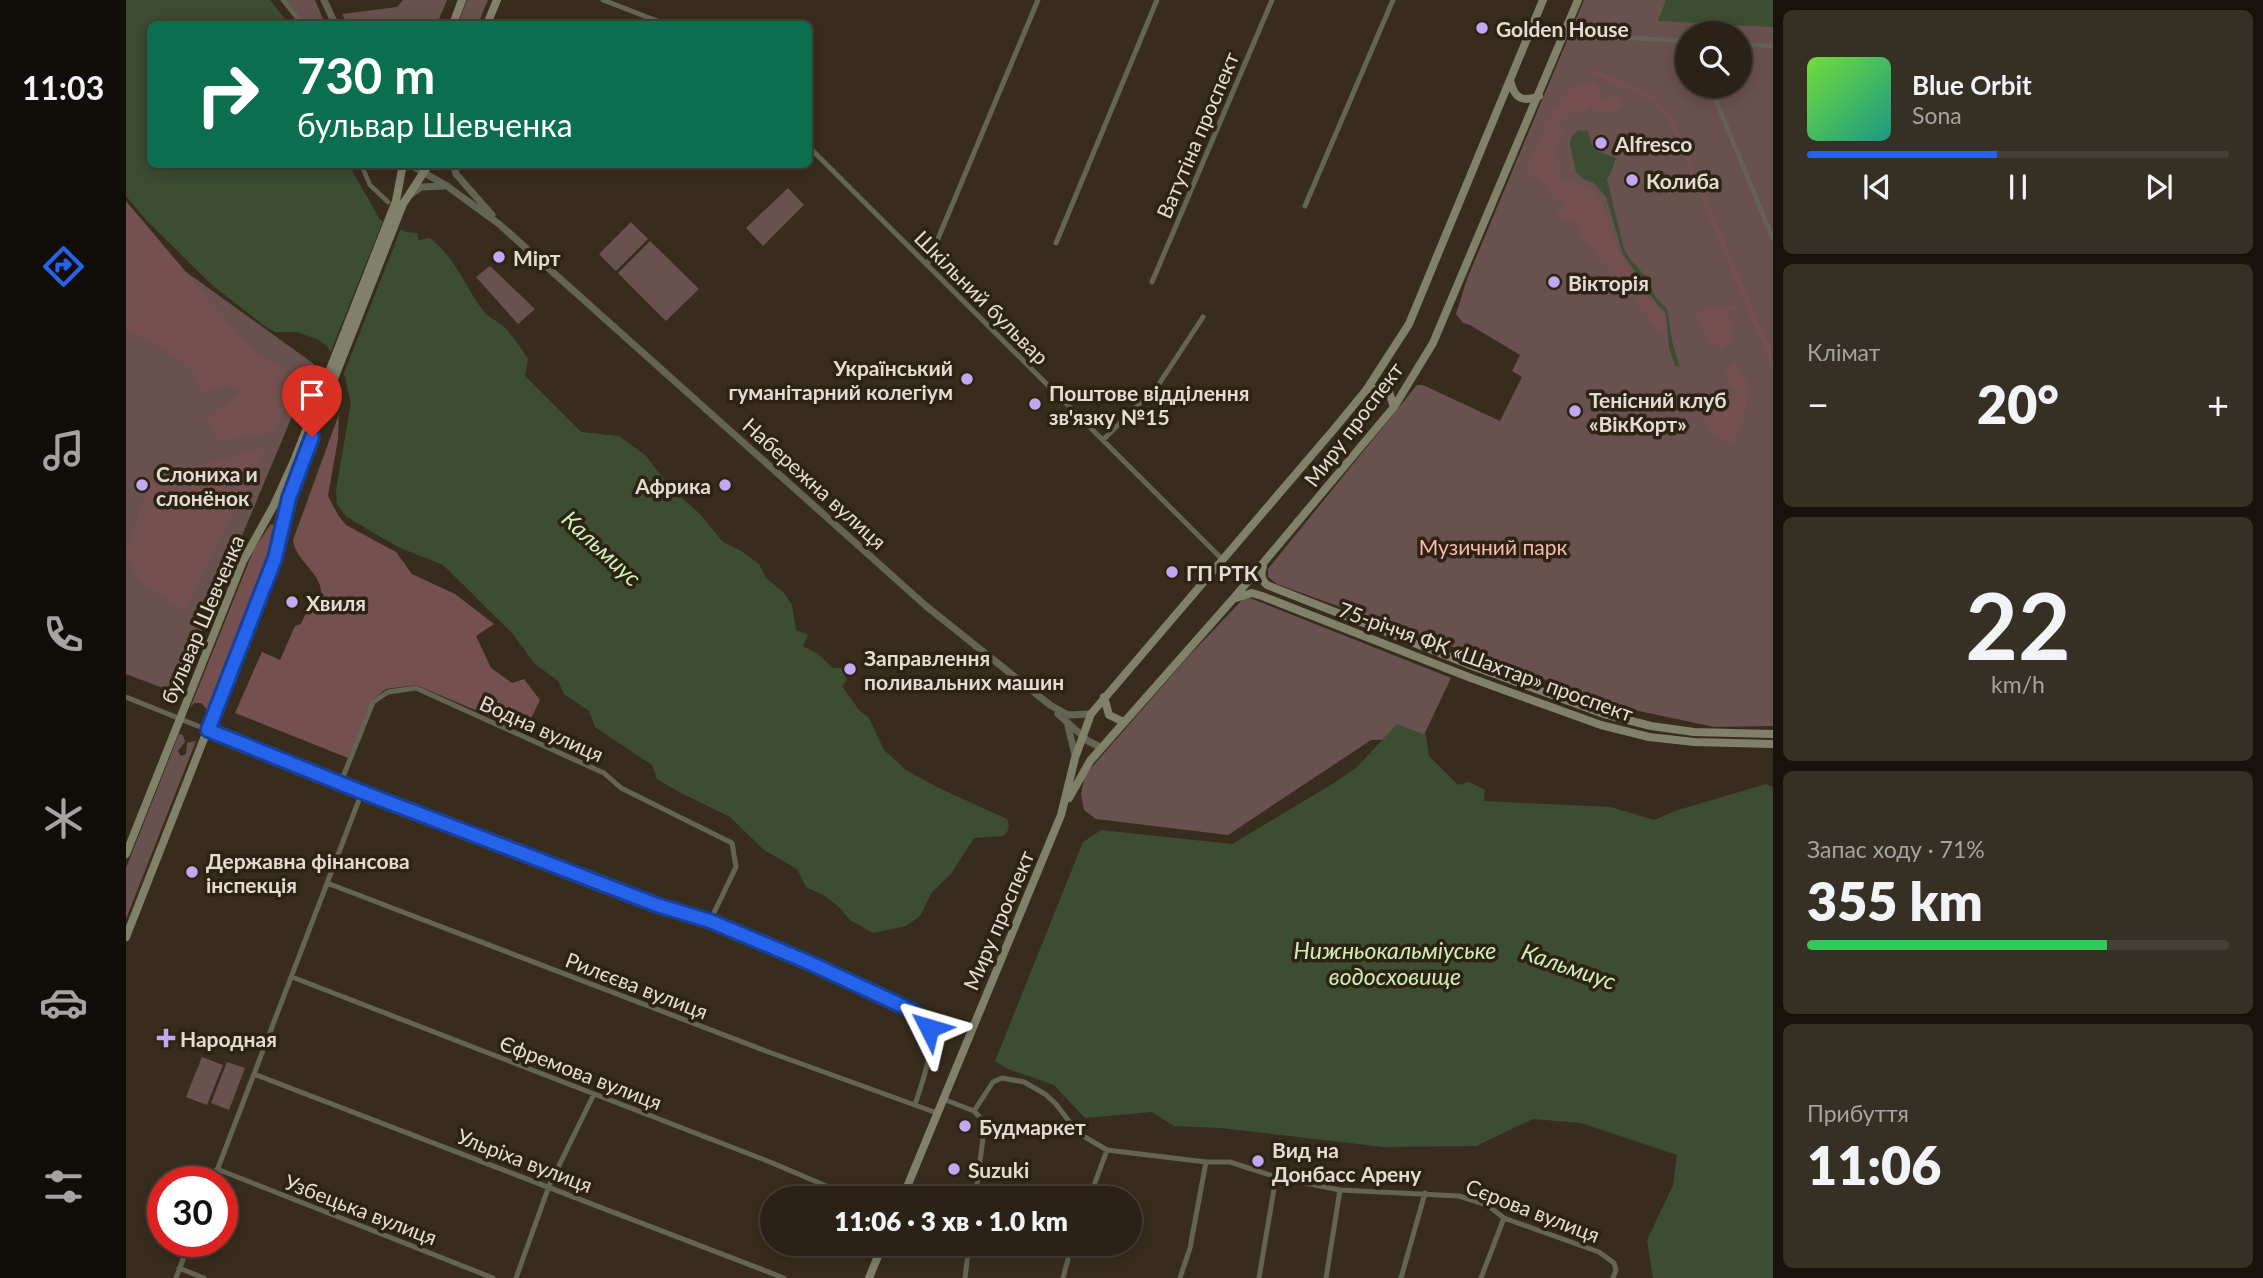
<!DOCTYPE html>
<html lang="uk">
<head>
<meta charset="utf-8">
<style>
  body { margin:0; font-family:Lato,sans-serif; background:#362f23; color:#f1f3f6; height:100vh; display:flex; flex-direction:column; font-size:26px; white-space:nowrap }
  * { box-sizing:border-box; margin:0 }
  p { font-size:23px; color:#a5a4a1 }
  .icon { flex:none; width:38px; height:38px; fill:none; stroke:currentColor; stroke-width:2; stroke-linecap:round; stroke-linejoin:round }
  .map { position:relative; flex:1; overflow:hidden }
  .panel { display:flex; flex-direction:column; gap:10px; padding:10px; background:#17130c; width:490px }
  .panel>* { flex:none }
  .guide { position:absolute; left:21px; top:21px; width:665px; height:147px; border-radius:10px; box-shadow:0 4px 18px #0003,0 0 0 2px #463f35; background:#0b6e4f; color:#fff; overflow:hidden }
  .buttons { position:absolute; left:1549px; top:21px; display:grid; gap:14px }
  .buttons a { display:grid; place-items:center; width:77px; height:77px; border-radius:50%; background:#2a2216; box-shadow:0 4px 18px #0003,0 0 0 2px #463f35; font-size:35px }
  .speed { position:absolute; left:21px; top:1166px; display:flex; gap:14px; font-size:35px; font-weight:700; text-align:center }
  .speed>* { display:grid; place-content:center; width:91px; height:91px; border-radius:50%; background:#2a2216; box-shadow:0 4px 18px #0003,0 0 0 2px #463f35; line-height:1 }
  .speed .limit { border:10px solid #d22; background:#fff; color:#111 }
  .pin { position:absolute; display:grid; place-items:center; width:60px; height:60px; color:#fff; margin:-72px -30px; border-radius:50% 50% 50% 0; rotate:-45deg; box-shadow:0 0 7px #0007 }
  .pin .icon { rotate:45deg }
  .me { position:absolute; width:77px; margin:-38px; rotate:310deg; stroke-linejoin:round; filter:drop-shadow(0 0 5px #0008) }
  .turn { display:flex; align-items:center; gap:24px; height:147px; padding:0 35px; font-size:32px }
  .turn .icon { width:91px; height:91px; stroke-width:2.5 }
  .turn b { display:block; font-size:49px; line-height:60px }
  .big { font-size:52px; font-weight:800; line-height:1.1 }
  .panel .widget { flex:1; display:flex; flex-direction:column; justify-content:center; gap:10px; min-width:0; padding:0 24px; border-radius:10px; background:#362f23 }
  .panel .dial { align-items:center; gap:0 }
  .dial b { font-size:91px; line-height:1 }
  .song { display:flex; align-items:center; gap:21px }
  .cover { width:84px; height:84px; border-radius:10px; background:linear-gradient(135deg,hsl(100 70% 55%),hsl(170 70% 35%)) }
  .played { height:7px; border-radius:4px; background:linear-gradient(90deg,#2563eb 45%,#463f35 45%) }
  .keys { display:flex; justify-content:space-around; direction:ltr }
  .heat { display:flex; justify-content:space-between; align-items:center; font-size:38px; direction:ltr }
  .charge { height:10px; border-radius:5px; background:linear-gradient(90deg,#34c759 71%,#463f35 0) }
  .trip { position:absolute; left:634px; top:1186px; width:382px; height:70px; border-radius:35px; background:#2a2216; box-shadow:0 4px 18px #0003,0 0 0 2px #463f35; font-weight:800; line-height:70px; text-align:center }
  main { display:flex; flex:1; min-height:0 }
  .dock { display:flex; flex-direction:column; width:126px; justify-content:space-around; align-items:center; background:#110e09; color:#a5a4a1 }
  .dock .icon { width:49px; height:49px }
  .dock .current { color:#2563eb }
  .dock b { font-size:32px; color:#f1f3f6 }
  .map>svg:first-child { display:block }
</style>
</head>
<body>
<main>
<nav class="dock">
<b>11:03</b>
<svg class="icon current" aria-label="directions" viewBox="0 0 24 24"><path d="M12 3l9 9-9 9-9-9zM9 14v-3h6M13 9l2 2-2 2"/></svg>
<svg class="icon" aria-label="music" viewBox="0 0 24 24"><path d="M9 18V5l10-2v13"/><circle cx="6" cy="18" r="3"/><circle cx="16" cy="16" r="3"/></svg>
<svg class="icon" aria-label="phone" viewBox="0 0 24 24"><path d="M5 4h4l2 5-3 2q2 4 5 5l2-3 5 2v4C11 20 4 13 5 4z"/></svg>
<svg class="icon" aria-label="climate" viewBox="0 0 24 24"><path d="M12 3v18M4 7l16 10M4 17L20 7"/></svg>
<svg class="icon" aria-label="car" viewBox="0 0 24 24"><path d="M5 17H2v-5l4-1 3-4h7l3 4 3 1v5h-3M9 17h6M6 11h13"/><circle cx="7" cy="17" r="2"/><circle cx="17" cy="17" r="2"/></svg>
<svg class="icon" aria-label="filters" viewBox="0 0 24 24"><path d="M4 7h16M4 17h16"/><circle cx="9" cy="7" r="2"/><circle cx="15" cy="17" r="2"/></svg>
</nav>
<div class="map">
<svg width="1647" height="1278" viewBox="0 0 1647 1278">
  <rect width="100%" height="100%" fill="#382d1d"/>
  <path fill="#69514f" fill-rule="evenodd" d="M159,0H189L199,24H178Z
    M277,0H321L311,24H221L216,14L271,7Z
    M341,0H362L352,24H332Z
    M1458,0H1647V726L1588,727L1499,708L1192,599L1151,584L1142,577V569L1291,385H1297L1374,421L1396,377L1386,371L1394,355L1344,325L1337,323L1330,314L1341,279ZM1561,33H1614V86H1561Z
    M662,188L678,205L637,246L620,228Z
    M505,222L522,239L490,271L473,254Z
    M524,241L573,289L540,321L492,273Z
    M24,246L188,364L50,693L0,674V250Z
    M364,266L409,309L392,324L350,277Z
    M1124,598L1325,678L1296,739L1245,740L1102,835L970,819L958,810L955,794L959,775L1060,659L1117,599Z
    M53,734L57,735L59,742L52,751L55,756L60,754L61,743L70,741L0,919V868Z
    M76,1057L97,1065L81,1105L60,1097Z
    M101,1062L119,1068L103,1110L85,1103Z"/>
  <path fill="#74504e" d="M1466,69L1520,91L1528,96L1546,117L1647,356V370L1542,119L1525,99L1464,73Z
    M1468,81L1472,84L1477,101L1486,95H1494L1498,103L1494,111L1469,112L1464,106L1458,114L1449,109L1434,123L1439,133C1427,145 1428,155 1436,169L1432,181C1481,179 1478,213 1491,247C1498,264 1515,287 1526,304C1537,310 1541,320 1538,333L1528,326L1493,279L1478,265L1456,237L1451,225L1433,216L1430,210L1438,208V199L1430,200C1421,194 1420,187 1413,181C1406,176 1404,177 1400,169L1418,134L1419,121L1428,117L1424,112L1425,107L1434,105V100L1440,94L1442,87L1447,88L1450,84L1454,86L1459,82L1464,84Z
    M0,201L120,343L132,355L157,368L172,391L146,432L93,442L79,420L113,393L102,385L77,394L65,369L22,340L0,330Z
    M1610,305L1614,312L1605,311L1602,317L1609,325L1606,339L1595,349L1583,341L1569,315L1577,308Z
    M1608,360L1624,387L1616,427L1606,445C1579,435 1577,426 1572,399L1587,403L1589,393L1598,391L1604,395L1612,393L1603,387L1599,373Z
    M213,414L212,439L202,496L212,515L220,525L270,552L286,574L329,594L368,624L350,636L365,668L386,683L398,679L414,700L399,731L290,685L260,689L246,700L222,758L109,713L136,652L154,660L169,626L175,624L182,609L194,602C202,575 170,564 167,540Z
    M139,447L133,466L58,610C38,597 0,578 0,550L25,479Z
    M146,524L148,526L144,556L80,714V708L75,703H68L64,708L128,549L144,525Z"/>
  <path fill="#3c4d32" d="M0,0H144L163,24H24V164L226,165L227,172L254,220L280,232L291,233L293,240L304,238C330,258 339,287 358,312C363,318 370,320 376,325C387,335 394,347 402,359L399,376L455,432L493,436L519,455L545,488L574,514L597,542L617,552L633,564L640,578L658,593L666,605L670,630L682,635L677,646L692,654L707,668H716L721,680L716,686L733,710L743,718L758,750L780,770L813,788L881,819C884,826 883,832 877,836L848,838L825,874L806,892L794,916L780,926L747,933L724,920L713,907L699,896L680,887L671,869L638,850L604,817L553,792L531,779L526,765L469,727L463,711L438,694L432,681L409,664L386,633L317,565L272,547L221,517L211,504L210,490L225,403L219,377L201,346L191,339L171,332H149L140,327L86,285L21,221L0,196Z
    M1540,0H1647V27L1532,21Z
    M1452,130L1462,131C1467,156 1473,150 1490,158L1486,170L1481,179L1498,249L1504,259L1521,278L1530,298L1541,309L1547,345L1554,367L1549,366L1543,348L1540,313L1530,303L1497,254L1480,197L1468,183L1457,179L1450,172L1444,144L1445,138Z
    M1271,724L1300,735L1303,756L1332,785L1343,782L1359,790L1358,801L1485,807L1528,820L1552,810L1640,784L1647,787V1278H1527L1521,1240L1547,1185L1551,1155L1455,1123L1407,1119L1350,1146L1257,1147L1095,1128L1048,1126L1026,1112L959,1118L928,1085L882,1069L869,1061L957,842L975,830L1106,844L1205,785L1231,767Z"/>
  <path fill="#382d1d" d="M258,218L276,226L216,378L203,356Z"/>
  <g fill="none" stroke-linecap="round" stroke-linejoin="round">
    <path stroke="#646455" stroke-width="4.5" d="M157,0L176,24
      M1451,35L1561,41
      M1614,44L1647,46
      M1584,86L1647,239
      M235,164L244,185L262,202"/>
    <path stroke="#646455" stroke-width="5" d="M477,0L539,24
      M682,146L1096,559
      M1179,206L1267,0
      M930,243L1031,0
      M801,265L912,0
      M1026,282L1146,0
      M977,440L1033,384L1077,317
      M0,697L236,792L531,905L584,921L684,963L785,1010C791,1015 798,1019 802,1026C811,1044 795,1086 789,1105
      M215,782L247,702L262,692L290,688L478,773L495,788L606,843L610,867L584,921
      M201,883L640,1051L811,1113
      M166,977L644,1162L731,1199
      M128,1074L658,1278
      M817,1099L848,1111L859,1123L849,1199
      M848,1111L867,1082L876,1078L898,1082L919,1094L930,1104L952,1133L981,1150L1080,1162H1104L1150,1177L1214,1190L1333,1196L1361,1205L1378,1218L1473,1252L1488,1263L1490,1270L1487,1278
      M91,1169L367,1278
      M87,1181L236,792
      M963,1199L981,1150
      M53,1268L78,1278
      M50,1278L64,1241
      M390,1278L423,1186L468,1094
      M839,1278L843,1244
      M937,1278L946,1244
      M1054,1278L1064,1248L1080,1162
      M1133,1278L1150,1177
      M1200,1278L1214,1190
      M1275,1278L1299,1193
      M1355,1278L1378,1218"/>
    <path stroke="#646455" stroke-width="7" d="M198,0L209,24
      M283,164L321,186L373,224L800,606L924,705L942,715L965,714
      M328,164L330,174L366,215
      M284,195L295,187L318,186
      M932,714L962,741L976,748
      M942,726L949,755"/>
    <path stroke="#81816a" stroke-width="8" d="M327,24L336,0
      M361,24L371,0
      M1384,80C1388,98 1396,103 1413,96
      M1241,389H1253L1263,392L1268,407
      M1137,567C1134,574 1135,580 1141,585L1349,667L1478,714L1525,726L1568,732L1647,734
      M1110,598L1126,593L1136,596L1345,678L1475,725L1523,737L1568,742L1647,744
      M978,697L983,715L998,722
      M943,798L964,761L1107,599L1268,407L1307,343L1452,0
      M0,854L117,561L148,505L168,461L270,201L277,164
      M0,937L149,558L163,498L193,417L277,204L303,164
      M776,1199L935,815L949,758L965,714L1209,428L1241,389L1283,324L1417,0
      M743,1278L757,1244"/>
  </g>
  <g fill="none" stroke-linecap="round" stroke-linejoin="round">
    <g stroke="#184099" stroke-width="18">
      <path id="route" d="M186,437L163,498L149,558L82,730L236,792L531,905L584,921L684,963L785,1010L796,1018L803,1028"/>
    </g>
    <use href="#route" stroke="#2563eb" stroke-width="12"/>
  </g>
  <g fill="#c1a8f3" stroke="#2d2313" stroke-width="2.5">
    <circle cx="1356" cy="28" r="7"/>
    <circle cx="1475" cy="143" r="7"/>
    <circle cx="1506" cy="180" r="7"/>
    <circle cx="373" cy="257" r="7"/>
    <circle cx="1428" cy="282" r="7"/>
    <circle cx="841" cy="379" r="7"/>
    <circle cx="909" cy="404" r="7"/>
    <circle cx="1449" cy="411" r="7"/>
    <circle cx="16" cy="485" r="7"/>
    <circle cx="599" cy="485" r="7"/>
    <circle cx="1046" cy="572" r="7"/>
    <circle cx="166" cy="602" r="7"/>
    <circle cx="724" cy="669" r="7"/>
    <circle cx="66" cy="872" r="7"/>
    <path d="M36.5 1027.5h7v7h7v7h-7v7h-7v-7h-7v-7h7z"/>
    <circle cx="839" cy="1126" r="7"/>
    <circle cx="1132" cy="1161" r="7"/>
    <circle cx="828" cy="1169" r="7"/>
  </g>
  <g text-anchor="middle" dominant-baseline="central" stroke-width="7" stroke-linejoin="round" paint-order="stroke">
    <g font-size="21" font-weight="bold" fill="#e3dcd2" stroke="#2d2313" text-anchor="start">
      <text x="1370" y="28">Golden House</text>
      <text x="1489" y="143">Alfresco</text>
      <text x="1520" y="180">Колиба</text>
      <text x="387" y="257">Мірт</text>
      <text x="1442" y="282">Вікторія</text>
      <text x="827" y="367" text-anchor="end">Український<tspan x="827" dy="24">гуманітарний колегіум</tspan></text>
      <text x="923" y="392">Поштове відділення<tspan x="923" dy="24">зв'язку №15</tspan></text>
      <text x="1463" y="399">Тенісний клуб<tspan x="1463" dy="24">«ВікКорт»</tspan></text>
      <text x="30" y="473">Слониха и<tspan x="30" dy="24">слонёнок</tspan></text>
      <text x="585" y="485" text-anchor="end">Африка</text>
      <text x="1060" y="572">ГП РТК</text>
      <text x="180" y="602">Хвиля</text>
      <text x="738" y="657">Заправлення<tspan x="738" dy="24">поливальних машин</tspan></text>
      <text x="80" y="860">Державна фінансова<tspan x="80" dy="24">інспекція</tspan></text>
      <text x="54" y="1038">Народная</text>
      <text x="853" y="1126">Будмаркет</text>
      <text x="1146" y="1149">Вид на<tspan x="1146" dy="24">Донбасс Арену</tspan></text>
      <text x="842" y="1169">Suzuki</text>
    </g>
    <g font-size="21" fill="#e3dcd2" stroke="#2d2313">
      <text transform="translate(1071 135) rotate(-67)">Ватутіна проспект</text>
      <text transform="translate(856 297) rotate(45)">Шкільний бульвар</text>
      <text transform="translate(1227 424) rotate(-53)">Миру проспект</text>
      <text transform="translate(689 483) rotate(42)">Набережна вулиця</text>
      <text transform="translate(76 619) rotate(-67)">бульвар Шевченка</text>
      <text transform="translate(1360 661) rotate(20)">75-річчя ФК «Шахтар» проспект</text>
      <text transform="translate(416 728) rotate(24)">Водна вулиця</text>
      <text transform="translate(872 920) rotate(-67)">Миру проспект</text>
      <text transform="translate(511 985) rotate(21)">Рилєєва вулиця</text>
      <text transform="translate(455 1072) rotate(21)">Єфремова вулиця</text>
      <text transform="translate(399 1160) rotate(21)">Ульріха вулиця</text>
      <text transform="translate(235 1209) rotate(21)">Узбецька вулиця</text>
      <text transform="translate(1407 1210) rotate(21)">Сєрова вулиця</text>
    </g>
    <g font-size="21" fill="#fbb7b3" stroke="#2d2313">
      <text x="1367" y="546">Музичний парк</text>
    </g>
    <g font-size="23" font-style="italic" fill="#cdeeb9" stroke="#2d2313">
      <text transform="translate(476 548) rotate(43)">Кальмиус</text>
      <text x="1269" y="950">Нижньокальміуське<tspan x="1269" dy="26">водосховище</tspan></text>
      <text transform="translate(1443 966) rotate(19)">Кальмиус</text>
    </g>
  </g>
</svg>
<div class="buttons">
<a><svg class="icon" aria-label="search" viewBox="0 0 24 24"><circle cx="10" cy="10" r="6"/><path d="M15 15l6 6"/></svg></a>
</div>
<div class="speed"><div class="limit">30</div></div>
<div class="pin" style="left:186px;top:437px;background:#d93025"><svg class="icon" aria-label="arrive" viewBox="0 0 24 24"><path d="M6 21V4h12l-3 4 3 4H6"/></svg></div>
<svg class="me" style="left:803px;top:1028px" viewBox="-20 -20 40 40"><path d="M0-17L14 15 0 8-14 15z" fill="#2563eb" stroke="#fff" stroke-width="4"/></svg>
<div class="trip">11:06 · 3 хв · 1.0 km</div>
<div class="guide">
<div class="turn"><svg class="icon" aria-label="right" viewBox="0 0 24 24"><path d="M7 20v-9h11M14 6l5 5-5 5"/></svg><div><b>730 m</b>бульвар Шевченка</div></div>
</div>
</div>
<section class="panel">
<div class="widget">
<div class="song"><i class="cover"></i><div><b>Blue Orbit</b><p>Sona</p></div></div>
<div class="played"></div>
<div class="keys"><svg class="icon" aria-label="previous" viewBox="0 0 24 24"><path d="M18 5L8 12l10 7zM5 5v14"/></svg><svg class="icon" aria-label="pause" viewBox="0 0 24 24"><path d="M8 5v14M16 5v14"/></svg><svg class="icon" aria-label="next" viewBox="0 0 24 24"><path d="M6 5l10 7-10 7zM19 5v14"/></svg></div>
</div>
<div class="widget"><p>Клімат</p>
<div class="heat"><a>−</a><b class="big">20°</b><a>+</a></div>
</div>
<div class="widget dial"><b>22</b><p>km/h</p></div>
<div class="widget"><p>Запас ходу · 71%</p><b class="big">355 km</b><div class="charge"></div></div>
<div class="widget"><p>Прибуття</p><b class="big">11:06</b></div>
</section>
</main>
</body>
</html>
